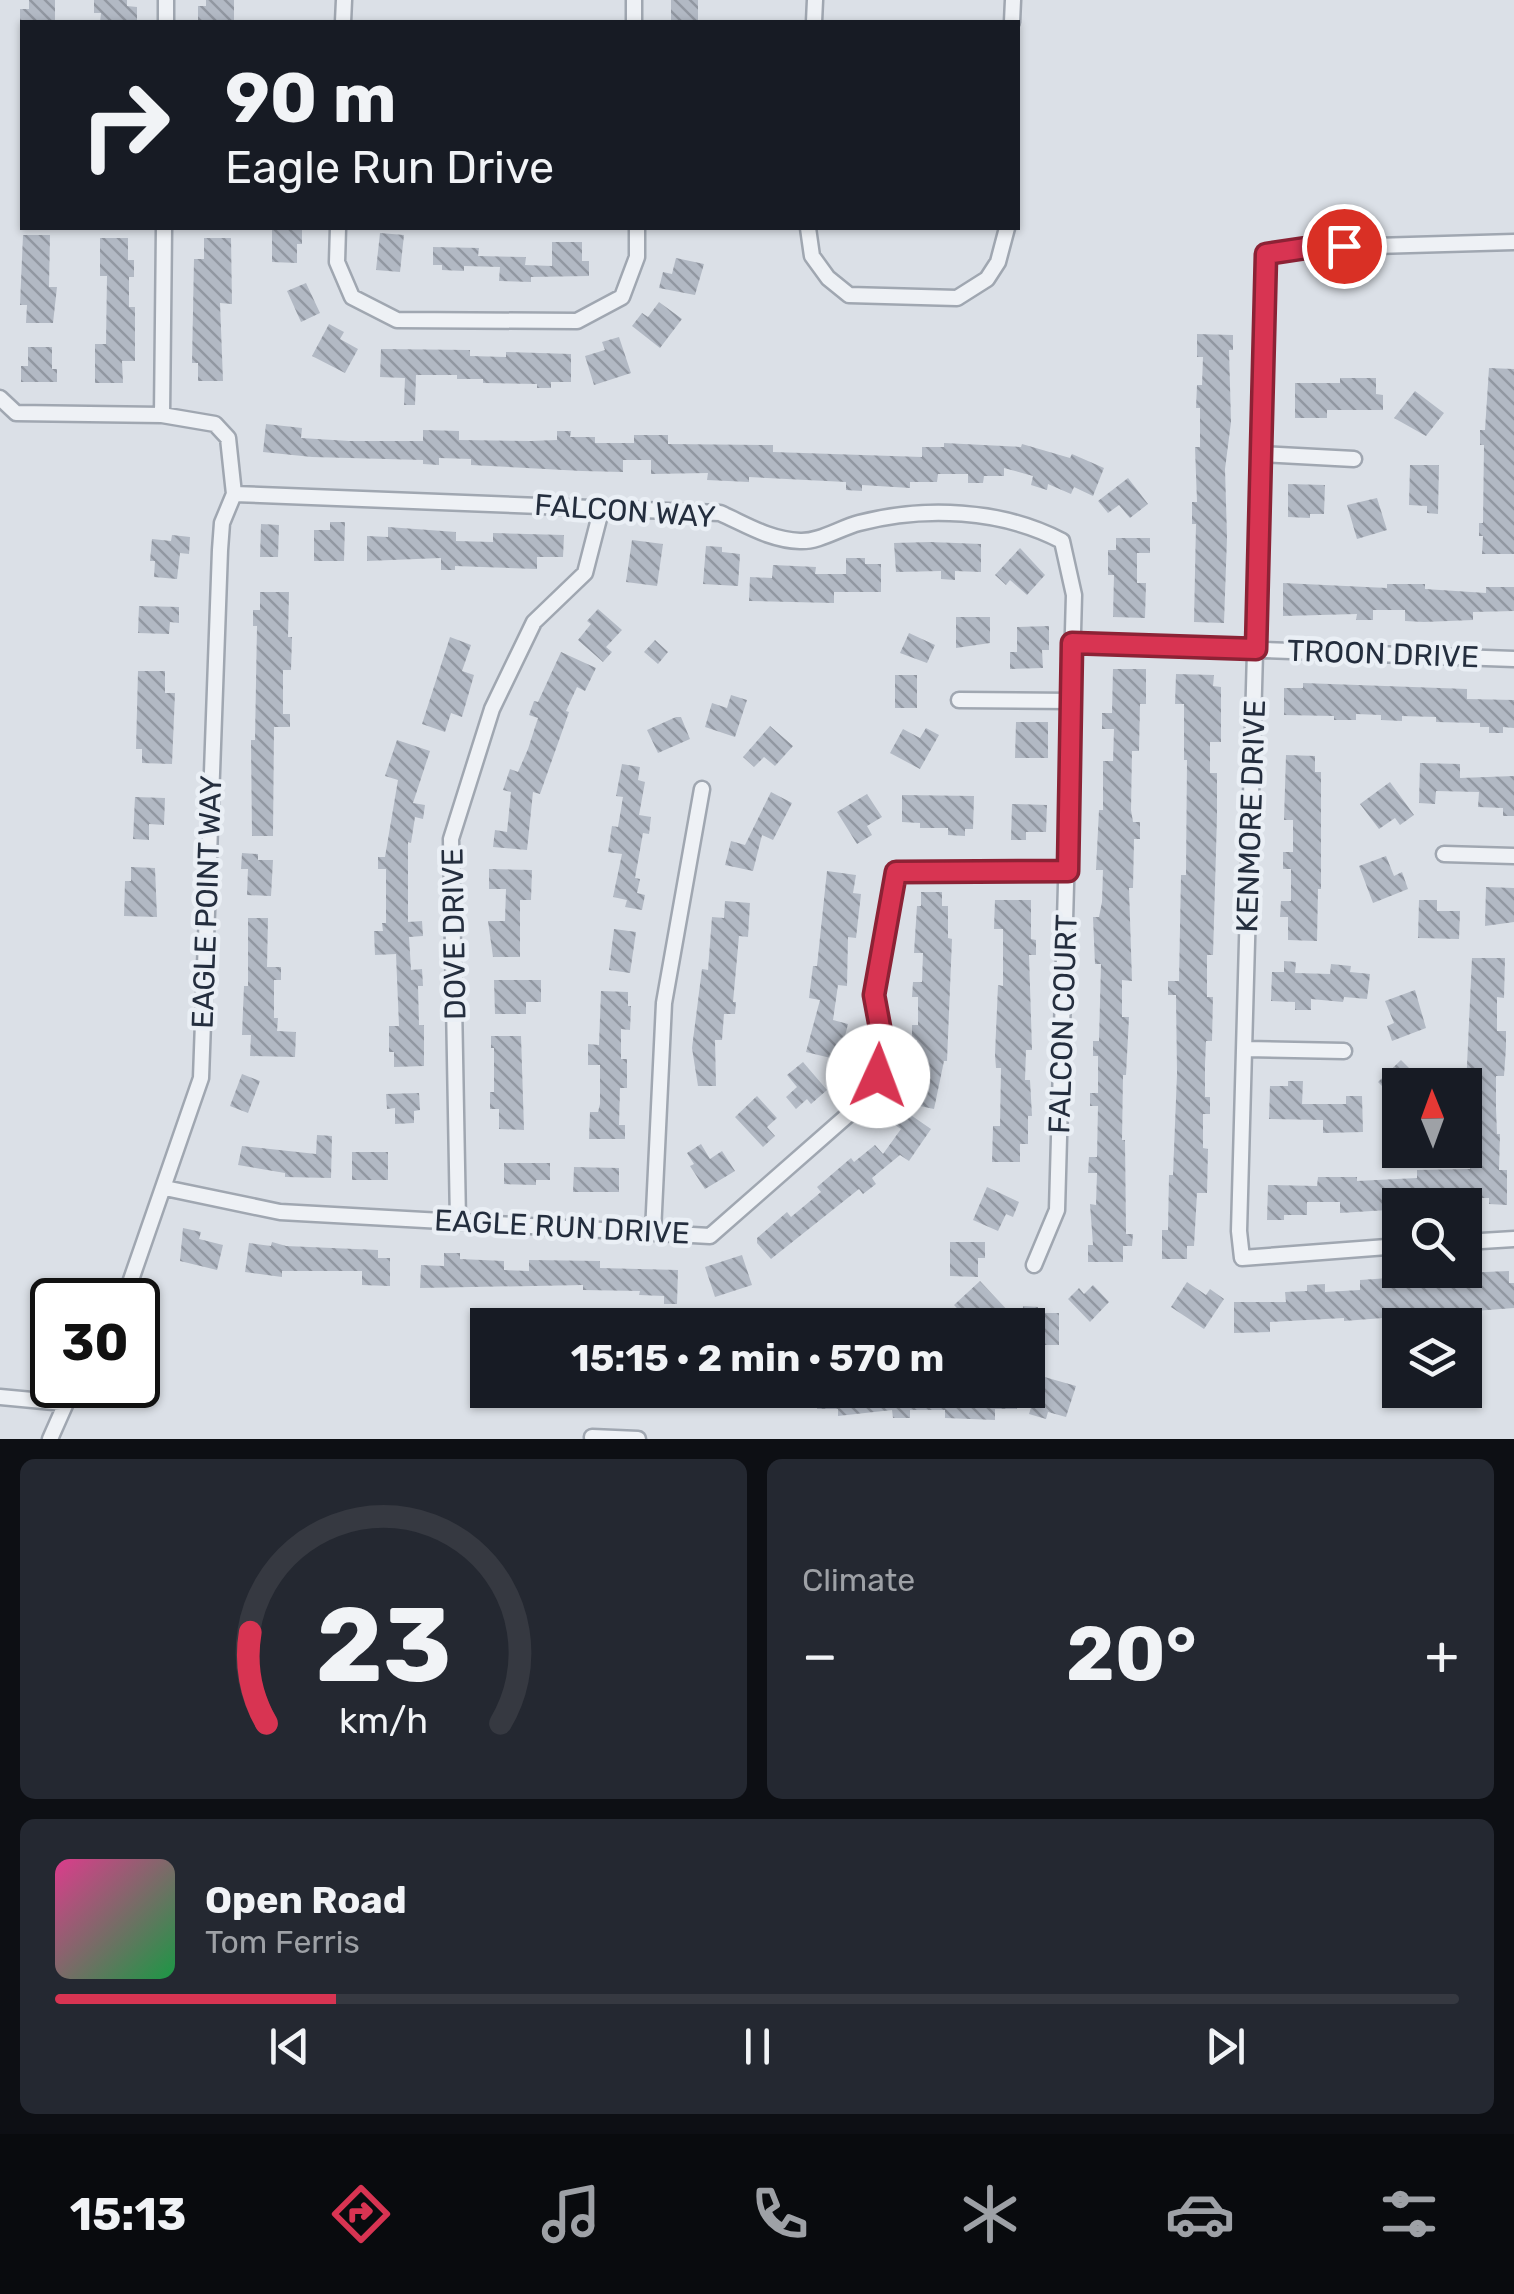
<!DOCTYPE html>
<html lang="en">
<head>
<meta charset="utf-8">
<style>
  body { margin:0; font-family:Rubik,sans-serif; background:#242831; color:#f1f3f6; height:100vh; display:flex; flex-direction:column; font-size:38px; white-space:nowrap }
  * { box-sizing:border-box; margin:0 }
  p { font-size:32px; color:#9ea1a6 }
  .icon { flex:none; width:55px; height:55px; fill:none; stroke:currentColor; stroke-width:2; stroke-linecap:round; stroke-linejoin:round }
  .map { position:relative; height:1439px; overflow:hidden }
  .details { display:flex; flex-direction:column; gap:20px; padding:20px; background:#0d0f14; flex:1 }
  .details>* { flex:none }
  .top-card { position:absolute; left:20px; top:20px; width:1000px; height:210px; border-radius:0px; box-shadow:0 2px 8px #0004; background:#171b24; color:#f1f3f6; overflow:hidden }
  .needle { width:65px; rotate:359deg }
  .buttons { position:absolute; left:1382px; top:1068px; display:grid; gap:20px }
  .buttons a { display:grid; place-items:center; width:100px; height:100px; border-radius:0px; background:#171b24; box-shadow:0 2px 8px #0004; font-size:50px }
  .speed { position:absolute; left:30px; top:1278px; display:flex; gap:20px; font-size:50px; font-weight:700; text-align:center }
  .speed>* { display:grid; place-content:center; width:130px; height:130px; border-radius:50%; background:#171b24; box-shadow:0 2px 8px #0004; line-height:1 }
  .speed .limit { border:5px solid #111; border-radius:15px; background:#fff; color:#111 }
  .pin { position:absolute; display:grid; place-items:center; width:85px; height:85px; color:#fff; margin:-42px; border:5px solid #fff; border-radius:50%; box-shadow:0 2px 10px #0007 }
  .me { position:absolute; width:110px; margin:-55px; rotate:2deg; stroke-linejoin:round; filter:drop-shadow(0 0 8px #0008) }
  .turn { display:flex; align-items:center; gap:35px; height:210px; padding:0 40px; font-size:45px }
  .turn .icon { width:130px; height:130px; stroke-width:2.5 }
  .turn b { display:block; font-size:70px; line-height:85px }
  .big { font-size:75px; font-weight:700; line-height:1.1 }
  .details .widget { flex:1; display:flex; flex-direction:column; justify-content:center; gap:15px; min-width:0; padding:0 35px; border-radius:15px; background:#242831 }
  .details .dial { align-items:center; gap:0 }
  .dial svg { height:260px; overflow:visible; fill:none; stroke:#363941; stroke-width:7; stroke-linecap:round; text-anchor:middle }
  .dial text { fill:#f1f3f6; stroke:none }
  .song { display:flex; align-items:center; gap:30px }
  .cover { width:120px; height:120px; border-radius:15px; background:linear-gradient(135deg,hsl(330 70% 55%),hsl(140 70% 35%)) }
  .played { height:10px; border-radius:5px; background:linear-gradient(90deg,#d83452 20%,#363941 20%) }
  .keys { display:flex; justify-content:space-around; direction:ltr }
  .heat { display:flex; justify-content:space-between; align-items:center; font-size:55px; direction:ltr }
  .details .tiles { flex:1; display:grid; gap:20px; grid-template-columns:1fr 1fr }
  .widget:last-child { grid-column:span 2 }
  .trip { position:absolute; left:470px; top:1308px; width:575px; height:100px; border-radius:0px; background:#171b24; box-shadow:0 2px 8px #0004; font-weight:700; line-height:100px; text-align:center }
  .dock { display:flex; height:160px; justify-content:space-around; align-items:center; background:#090b0e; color:#9ea1a6 }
  .dock .icon { width:70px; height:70px }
  .dock .on { color:#d83452 }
  .dock b { font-size:45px; color:#f1f3f6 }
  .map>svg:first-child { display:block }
</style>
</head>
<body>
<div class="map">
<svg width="1514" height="1439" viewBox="0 0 1514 1439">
  <defs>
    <pattern id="building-back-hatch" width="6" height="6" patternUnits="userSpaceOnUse" patternTransform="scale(2.5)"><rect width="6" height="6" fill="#b2b9c4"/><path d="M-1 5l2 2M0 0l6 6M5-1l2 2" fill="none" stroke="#9197a1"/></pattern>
  </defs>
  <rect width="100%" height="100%" fill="#dbe0e7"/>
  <path fill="url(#building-back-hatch)" d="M29,0H55V22H20V9H29Z
    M94,0H127V6L137,7V22H100L101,13H94Z
    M206,0H234V22H198V6H206Z
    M671,0H698V21H671Z
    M272,228H302V244H297V263L272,262Z
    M380,233L404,235L400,272L376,270Z
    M23,235H50L49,287H57L53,323H26L27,305H20Z
    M100,238H128V260H134V277H129V307H135V361H122L123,383H95V344H106L107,276H100Z
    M204,238H231L232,304L220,303L223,381H198V363H192L194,259H204Z
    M552,242H582V261H589V276L531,277V282L499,281L500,267L464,266V271L442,270V265H433V247L479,248L478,256L526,257L525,265L552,266Z
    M676,258L704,264L695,295L659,288L663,272L672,274Z
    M306,283L320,313L301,322L287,291Z
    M659,302L682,319L660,348L632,326L642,313L648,317Z
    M329,324L344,332L340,339L358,349L345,373L312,356Z
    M1197,334L1233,335V350H1229L1231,422L1225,469L1227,537L1224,623L1194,622L1196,524H1192V502H1197L1195,447H1200V408H1196L1197,385H1202L1203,357H1197Z
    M619,337L631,373L594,385L585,356L605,350L602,342Z
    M28,347H52V369H57V382H21V366H28Z
    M381,349L470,350V356L506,357V352L571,354V382H551V388H537V384L483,383V379H457V375H416L415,405H404L405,378L380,377Z
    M1489,368L1514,369V554H1482L1483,536H1479V523H1483L1484,445H1480V430H1485Z
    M1340,378H1376V394L1383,395V410H1327V418H1295V383H1340Z
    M1415,391L1444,413L1426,436L1394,418Z
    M266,424L302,428L301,438L349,441H423V430L459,431V440L531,441L557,440V431H571L570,437H595V443H634V435H668V444L773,445V452L922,457V447H944V443L1021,447L1022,444L1070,458L1072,454L1104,468L1093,496L1074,487L1071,494L1048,484L1047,490L1031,485L1033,476L1004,468V476H984L983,483H968V474H938L937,482H910V488L862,485V491L846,490V482L749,477V482L707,480L708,473L651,474V460H623V472L582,471L471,465V459L439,458V465L423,464V460L312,457L263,452Z
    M1410,465H1439L1438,514L1427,513V506L1409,505Z
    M1128,478L1148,504L1130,518L1119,505L1108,513L1098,501Z
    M1288,484L1325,485L1324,514H1310V518L1288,517Z
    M1377,498L1387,530L1357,539L1347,505Z
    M330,522H345L344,561H314V530H330Z
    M261,524L279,525L278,557H260Z
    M388,527L456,532V541L493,542V533L564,535L563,557H537V569L455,566V570H441V558L367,561V536L388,537Z
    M172,535L190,537L189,554L180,553L177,579L154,577L155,561H150L152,539L171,541Z
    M1116,538H1150V553H1137V583H1146L1145,618L1113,617L1114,575H1108V550H1116Z
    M632,540L663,544L657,586L626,582Z
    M930,542L981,544V572L955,571V580L941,579V571L896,572L894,543Z
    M706,546L722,547V552L740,554L738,586L703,584Z
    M1020,548L1045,575L1027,595L1010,580L1006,585L995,575Z
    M846,558H865V564H881V592H834V603L749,601L750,577L772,578L773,565L816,567L815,574H846Z
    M1283,583L1387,588V584H1425V589L1486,593V587H1514V611L1473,612V620L1424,622L1405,621V610H1373V620H1356L1357,614L1283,616Z
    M260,592H289L288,637H292L291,670H283V714H290V727H274L273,836H252L251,740H255L257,626H253V610H260Z
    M139,606L179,607V623L170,622L169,634L138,633Z
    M598,609L622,630L606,647L612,652L603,662L578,640L591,624L587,621Z
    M956,617H990V643L956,648Z
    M1049,626V650H1042L1043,668L1010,669V652H1017V627Z
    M909,633L935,645L927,663L900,653Z
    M450,637L471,645L462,671L474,675L462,717L451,713L445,732L422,724Z
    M655,640L668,652L658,664L644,652Z
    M561,652L596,668L585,691L577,687L566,711L569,712L540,794L533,792L527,850L493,847L495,830L507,832L511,792L503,790L510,769L518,772L528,749L538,718L529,715L534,701L538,702Z
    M1113,669H1146V704H1140L1139,751H1132L1131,810L1133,822H1140V839H1134L1133,888H1129L1132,981L1122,980V1017H1129L1126,1075H1123L1122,1140H1125L1126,1234H1133L1132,1246H1123V1262H1088V1245H1093L1090,1204L1096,1205L1097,1173H1088L1089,1157H1097L1098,1106H1090V1093H1098V1056H1093V1041H1099L1101,964H1095L1093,917H1099L1102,902L1103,870H1096L1099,810H1103V761H1113L1114,729H1102V713H1112Z
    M138,671H165V693H175L172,764L142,763V749H136Z
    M1176,674L1214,675L1213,686L1221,687V742H1210V773H1217V816L1213,955H1207V997H1213L1212,1041H1206L1205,1064V1097H1210V1114H1203V1148L1208,1149L1207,1193H1197L1194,1246H1187V1259H1162V1230H1168L1169,1175H1173L1177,1074L1176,995H1168V981H1179L1181,875H1186L1187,760H1184V704H1175Z
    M895,675H917V708H895Z
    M1303,683L1467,689V699L1514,700V728L1503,727V733H1489V727H1480V723L1436,722V717L1402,716V721L1381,720V715L1356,714V720H1334V716L1284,715V688H1303Z
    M731,695L747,700L735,737L705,727L712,703L727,708Z
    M676,717H681L690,739L658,753L647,730Z
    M1016,722H1048V758H1015Z
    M770,726L793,746L775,766L764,757L754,767L743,757Z
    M926,728L939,735L920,769L890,753L903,729L920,738Z
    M397,740L430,751L413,803L425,805L423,819L415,817L411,843L408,842V922L422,921L423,936L409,937L411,970L422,969L423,986H418L419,1025H424V1066L394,1067V1052H389V1026H399L396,954L375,955L374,931H383L382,923H386V869H378V857H385L398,780L385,776Z
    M1286,755L1315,756V772H1321V889H1318L1317,941L1288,940V917H1280L1281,901H1291V869H1283V852H1293V820H1284Z
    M1420,763L1460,764V778L1514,776V816H1503V808L1478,807L1479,792L1436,791L1435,804L1419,803Z
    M622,764L640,767L638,780L645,782L639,815L651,817L649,834L643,833L635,878L640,879L637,893L645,895L642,910L625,907L627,900L613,897L622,854L608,852L612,826L618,827L623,797L616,796Z
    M1390,782L1414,815L1400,825L1395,818L1379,829L1360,804Z
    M771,792L792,803L773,840L762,835L753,871L725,865L731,841L745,845Z
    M867,794L882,817L867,826L872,835L857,844L837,812Z
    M902,795L974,796L973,829H965V836L948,835V828H920V823L902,822Z
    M135,797L165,798L164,825L149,824V840L133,839Z
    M1012,804L1047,805L1046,832H1026V840H1011Z
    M242,853L258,854V860H273L271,896L247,895L248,869H241Z
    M1386,856L1394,876L1402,872L1408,889L1373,903L1359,866Z
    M131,867L155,868L157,917L124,916L125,881H131Z
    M489,869L532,870L531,900H520V957H493L488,921H505L506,889H489Z
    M827,871L856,875L853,893L861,894L856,938L848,937L847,986L838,985L833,1020L848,1024L839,1060L806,1052L820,1000L809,998L813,966H817Z
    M1486,887L1514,888V922L1485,926Z
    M921,892H942V906H948V938L952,939L947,1061H944L934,1109L906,1103L916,1088L906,1086L909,1071L916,1072L917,1040H912V1025H918V997H912L913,982H922L923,953H914L917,906H921Z
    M995,900H1031V939L1036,940V955H1029L1032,1050H1026L1025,1080H1030L1032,1116H1028V1144H1020V1162H992L993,1126H1000L1001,1068H996L995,1055L998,985L1003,986V929H994Z
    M1419,900H1437V911H1460L1459,939L1418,938Z
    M725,901L750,903L748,937L739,936L733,1002H736L735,1014H724L722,1040H715L716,1086H698L692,1048L702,969L708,970L712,917L724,918Z
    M248,918H268L267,967H281V980H274V1018H278L277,1031L296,1032L295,1057L250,1056L251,1035H242L244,986H248Z
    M614,929L636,932L630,973L609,970Z
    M1472,958H1505L1504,998L1497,997V1031H1506V1047L1504,1076H1496V1109L1497,1134H1500L1499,1170H1507V1205L1489,1204V1198H1457V1205H1439V1200H1405V1205H1400V1213L1388,1214V1210L1340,1213V1202H1307V1215H1284V1220H1267L1268,1185L1317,1186L1318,1177H1357V1181L1417,1178V1170L1470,1169L1471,1128H1465V1108Z
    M1284,961L1296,962L1295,973L1330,974L1331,964L1351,966L1350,972L1370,974L1367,999L1344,997L1343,1002L1311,999V1010H1295V1002L1271,1001L1272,972H1284Z
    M494,980H541V1002H526V1014H495Z
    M1415,990L1426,1028L1392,1041L1387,1026L1394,1023L1385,1001Z
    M601,991L628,992V1006H631L630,1030L621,1029V1059H627V1088H620L619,1125H625V1139H589L590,1112H598L600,1104V1065H588V1044L599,1045Z
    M491,1036H521L524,1130L499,1129V1109H490V1092H494V1048H491Z
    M1401,1060L1426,1085H1400V1104L1378,1082Z
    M803,1062L827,1090L811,1104L807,1099L796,1109L786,1097L797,1087L787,1075Z
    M242,1074L260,1081L248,1113L230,1106Z
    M1288,1081H1303L1302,1104H1346V1096H1362L1363,1132L1323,1133V1120L1269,1119L1270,1086H1288Z
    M419,1093L420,1110L414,1111V1123L395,1124V1108L387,1109L386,1094Z
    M757,1096L777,1118L767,1127L775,1136L763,1147L735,1117Z
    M902,1109L931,1129L909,1161L900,1155L872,1178L876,1184L863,1194L859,1189L771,1259L757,1243V1238L787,1212L791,1217L821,1192L817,1187L851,1158L854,1162L875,1145L883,1154L901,1129L892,1123Z
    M317,1135L332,1136L331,1178L285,1177V1173L238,1165L242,1146L316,1154Z
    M701,1144L710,1159L722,1151L735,1171L705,1189L690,1166L694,1164L687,1153Z
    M352,1152H388V1180H352Z
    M504,1163H550V1180H536V1185L504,1184Z
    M574,1167L619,1168V1192H573Z
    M987,1187L1019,1202L1013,1217L1006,1214L998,1231L973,1220Z
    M183,1228L201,1232L199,1239L223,1245L217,1270L180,1261Z
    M272,1242L286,1246L378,1250V1258H390V1286L362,1285V1271H282V1277L245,1272L249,1243L271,1246Z
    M950,1242H985V1258H978V1277L950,1276Z
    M444,1253H460V1259L504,1261V1270L529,1271V1260L600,1261V1268L678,1270L677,1304H664V1296L639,1295L640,1291L583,1290V1285L420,1288L421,1265L444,1266Z
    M742,1255L752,1285L715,1297L705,1267Z
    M1509,1271V1283H1514V1308L1344,1321V1318L1270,1322V1332L1234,1333V1302H1286L1285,1292L1307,1291V1285L1325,1284V1292L1360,1290V1280L1404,1277L1421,1279V1283L1462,1282L1461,1273Z
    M980,1281L1010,1313L996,1325H973L954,1305Z
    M1187,1282L1206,1295L1210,1289L1224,1299L1204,1329L1171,1307Z
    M1093,1285L1109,1302L1090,1322L1068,1299L1079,1288L1084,1294Z
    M1023,1306L1038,1307V1313H1059V1345H1045V1336H1028V1325H1022Z
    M1041,1376L1076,1386L1066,1417L1048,1412L1046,1419L1029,1414Z
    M818,1390H1017V1409H995V1420L945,1418V1410H910V1418H893L892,1410L838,1416V1409H817Z"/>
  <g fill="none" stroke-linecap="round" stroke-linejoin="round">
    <g stroke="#a0a7b1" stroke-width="19">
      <path id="street" d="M634,0V22
        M166,22V0
        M343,22L344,0
        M814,22L815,0
        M1012,22L1013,0
        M338,228L337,262L352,297L397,320L577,321L622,297L637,257V228
        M808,228L812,256L828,278L849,295L957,298L987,279L998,262L1007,228
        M0,398L16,413L162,415L215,424L228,438L234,494L222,523L220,550L201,1078L124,1300
        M162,415L164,228
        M1261,454L1354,459
        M234,494L720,513C747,525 770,540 800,541C819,542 840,528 859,523C924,506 1001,509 1062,541L1074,595L1057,1210L1034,1265
        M1073,643L1514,659
        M959,700L1071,701
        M1444,854L1514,856
        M1245,1049L1344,1051
        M165,1188L280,1212L710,1236L857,1107L878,1075L882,1038L874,995L895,873L1068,871
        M458,1221L451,839L492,709L534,622L585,573L602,507
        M653,1232L664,1003L702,789
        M1465,1242L1514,1239
        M1400,1246L1242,1258L1239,1231L1266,254L1306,248L1514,242
        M0,1397L64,1403
        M592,1437L638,1439
        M50,1439L74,1385"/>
    </g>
    <use href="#street" stroke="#eef1f5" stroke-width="14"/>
  </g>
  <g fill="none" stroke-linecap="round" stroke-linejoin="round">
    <g stroke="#8c2235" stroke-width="25">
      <path id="route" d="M878,1076L882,1038L874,995L896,872L1068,871L1072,643L1256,649L1266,254L1306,248L1344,246"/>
    </g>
    <use href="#route" stroke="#d83452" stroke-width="18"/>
  </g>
  <g text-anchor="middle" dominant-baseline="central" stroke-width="9" stroke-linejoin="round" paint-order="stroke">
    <g font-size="30" fill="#242e3e" stroke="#eaeff5">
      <text transform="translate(625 511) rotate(4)">FALCON WAY</text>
      <text transform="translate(1383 654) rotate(2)">TROON DRIVE</text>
      <text transform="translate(1251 816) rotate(-88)">KENMORE DRIVE</text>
      <text transform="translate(207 902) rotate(-88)">EAGLE POINT WAY</text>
      <text transform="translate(454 934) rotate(-91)">DOVE DRIVE</text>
      <text transform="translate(1063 1024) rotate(-88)">FALCON COURT</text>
      <text transform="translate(562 1227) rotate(3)">EAGLE RUN DRIVE</text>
    </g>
  </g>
</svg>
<div class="buttons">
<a><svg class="needle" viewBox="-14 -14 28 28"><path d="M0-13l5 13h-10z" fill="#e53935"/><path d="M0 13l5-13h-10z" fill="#9ea1a6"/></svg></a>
<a><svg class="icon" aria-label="search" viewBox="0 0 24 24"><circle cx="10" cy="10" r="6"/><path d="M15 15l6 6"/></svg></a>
<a><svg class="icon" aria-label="layers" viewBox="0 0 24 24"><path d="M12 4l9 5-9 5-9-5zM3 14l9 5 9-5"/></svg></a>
</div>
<div class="speed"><div class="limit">30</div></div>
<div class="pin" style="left:1344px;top:246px;background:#d93025"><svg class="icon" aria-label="arrive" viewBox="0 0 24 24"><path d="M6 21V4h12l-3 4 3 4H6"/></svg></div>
<svg class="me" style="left:878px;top:1076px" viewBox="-20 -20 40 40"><circle r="19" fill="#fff"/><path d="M0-13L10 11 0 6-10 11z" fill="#d83452"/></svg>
<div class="trip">15:15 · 2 min · 570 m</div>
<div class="top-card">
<div class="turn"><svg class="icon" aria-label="right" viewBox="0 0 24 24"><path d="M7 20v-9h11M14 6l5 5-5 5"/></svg><div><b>90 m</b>Eagle Run Drive</div></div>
</div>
</div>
<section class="details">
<div class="tiles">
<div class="widget dial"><svg viewBox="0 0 100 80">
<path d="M14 69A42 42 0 1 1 86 69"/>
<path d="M14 69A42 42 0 0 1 9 41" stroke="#d83452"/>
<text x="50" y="56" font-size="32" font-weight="700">23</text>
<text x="50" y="72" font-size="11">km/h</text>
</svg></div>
<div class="widget"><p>Climate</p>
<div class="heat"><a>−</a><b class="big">20°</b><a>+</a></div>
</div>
<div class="widget">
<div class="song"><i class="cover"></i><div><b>Open Road</b><p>Tom Ferris</p></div></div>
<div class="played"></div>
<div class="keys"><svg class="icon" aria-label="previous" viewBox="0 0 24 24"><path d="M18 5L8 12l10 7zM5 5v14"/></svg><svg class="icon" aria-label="pause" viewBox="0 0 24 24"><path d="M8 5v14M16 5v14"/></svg><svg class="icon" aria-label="next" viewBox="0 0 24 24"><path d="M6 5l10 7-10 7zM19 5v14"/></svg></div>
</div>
</div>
</section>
<nav class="dock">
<b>15:13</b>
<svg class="icon on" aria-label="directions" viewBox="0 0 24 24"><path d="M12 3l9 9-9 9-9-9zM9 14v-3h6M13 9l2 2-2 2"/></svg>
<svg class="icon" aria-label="music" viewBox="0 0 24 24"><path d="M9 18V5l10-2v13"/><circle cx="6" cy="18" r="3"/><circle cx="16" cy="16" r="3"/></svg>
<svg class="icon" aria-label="phone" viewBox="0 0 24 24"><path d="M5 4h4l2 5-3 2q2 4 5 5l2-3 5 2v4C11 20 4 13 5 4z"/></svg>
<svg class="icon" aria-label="climate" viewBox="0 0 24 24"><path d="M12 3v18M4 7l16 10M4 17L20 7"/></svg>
<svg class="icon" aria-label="car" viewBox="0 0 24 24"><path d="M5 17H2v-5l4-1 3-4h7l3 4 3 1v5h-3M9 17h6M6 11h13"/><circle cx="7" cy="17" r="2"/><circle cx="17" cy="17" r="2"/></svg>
<svg class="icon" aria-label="filters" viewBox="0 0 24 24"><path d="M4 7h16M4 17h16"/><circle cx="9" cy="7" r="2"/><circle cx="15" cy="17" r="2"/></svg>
</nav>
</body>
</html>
